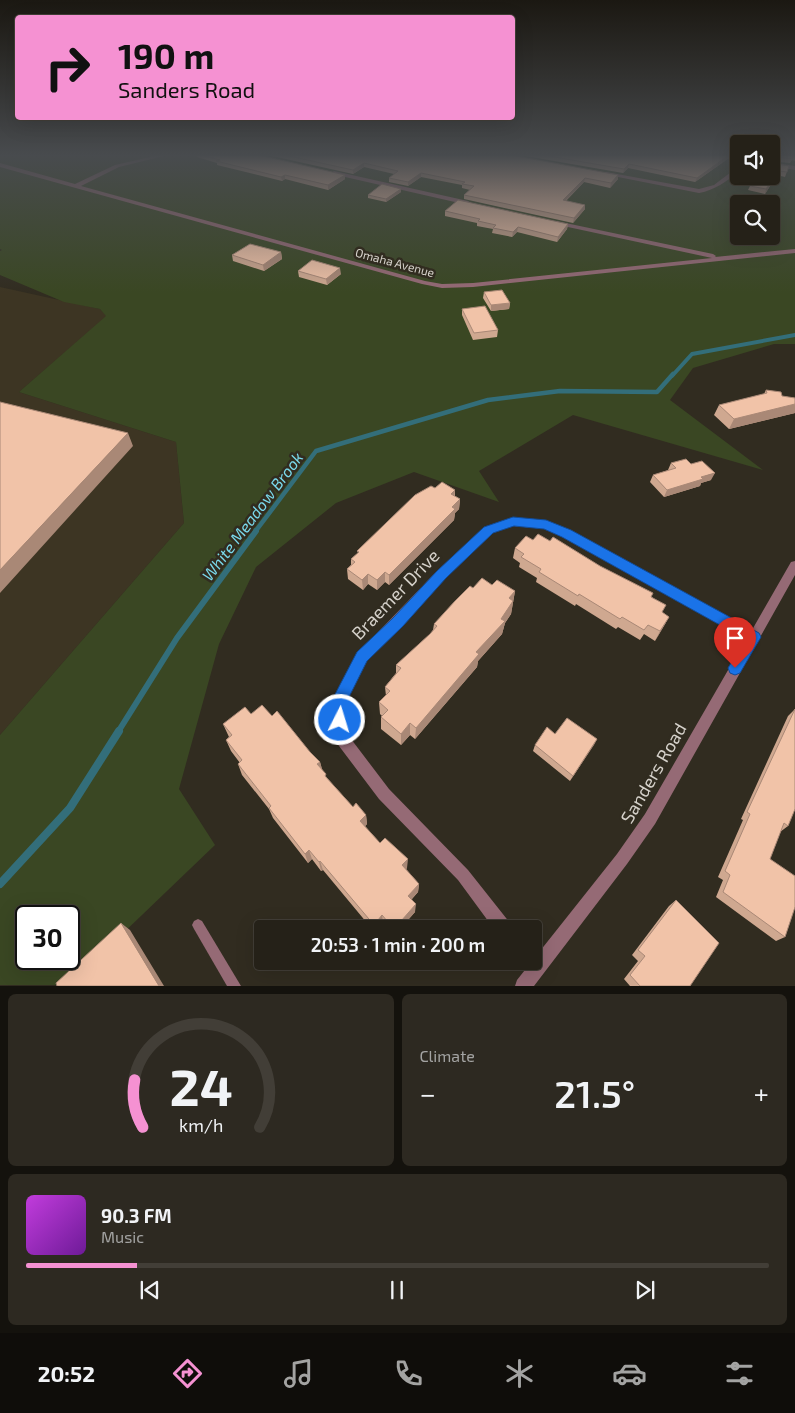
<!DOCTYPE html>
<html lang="en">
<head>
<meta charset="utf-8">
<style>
  body { margin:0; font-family:"Exo 2",sans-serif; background:#2d2921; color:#f1f3f6; height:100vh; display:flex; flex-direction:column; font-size:19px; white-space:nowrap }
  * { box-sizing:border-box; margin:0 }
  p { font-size:16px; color:#a3a3a2 }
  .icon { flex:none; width:28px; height:28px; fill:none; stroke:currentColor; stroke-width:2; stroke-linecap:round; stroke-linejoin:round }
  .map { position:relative; height:986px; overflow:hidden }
  .panel { display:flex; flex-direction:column; gap:8px; padding:8px; background:#14120d; flex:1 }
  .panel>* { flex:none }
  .guide { position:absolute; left:15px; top:15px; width:500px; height:105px; border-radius:5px; box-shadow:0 5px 20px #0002,0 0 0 1px #423e37; background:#f591d2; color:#111; overflow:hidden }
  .tools { position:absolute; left:730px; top:135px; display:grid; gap:10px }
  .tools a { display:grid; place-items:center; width:50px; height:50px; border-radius:5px; background:#252118; box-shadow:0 5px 20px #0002,0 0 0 1px #423e37; font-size:25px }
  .speed { position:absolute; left:15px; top:905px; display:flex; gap:10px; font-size:25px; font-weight:700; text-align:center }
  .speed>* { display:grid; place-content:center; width:65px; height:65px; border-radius:50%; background:#252118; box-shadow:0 5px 20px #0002,0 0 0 1px #423e37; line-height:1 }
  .speed .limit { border:2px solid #111; border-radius:8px; background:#fff; color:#111 }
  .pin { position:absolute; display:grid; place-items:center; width:42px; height:42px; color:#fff; margin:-51px -21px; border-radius:50% 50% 50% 0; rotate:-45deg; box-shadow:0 0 5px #0007 }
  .pin .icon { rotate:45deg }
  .me { position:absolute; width:55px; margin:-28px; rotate:5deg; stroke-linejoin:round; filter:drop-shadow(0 0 4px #0008) }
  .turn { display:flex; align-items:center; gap:18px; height:105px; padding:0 20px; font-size:22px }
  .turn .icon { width:65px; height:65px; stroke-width:2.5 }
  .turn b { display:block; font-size:35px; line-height:42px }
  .big { font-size:38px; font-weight:600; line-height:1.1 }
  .panel .widget { flex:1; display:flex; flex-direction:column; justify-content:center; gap:8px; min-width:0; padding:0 18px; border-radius:8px; background:#2d2921 }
  .panel .dial { align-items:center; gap:0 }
  .dial svg { height:130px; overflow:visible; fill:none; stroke:#423e37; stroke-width:7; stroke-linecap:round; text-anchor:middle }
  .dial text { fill:#f1f3f6; stroke:none }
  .song { display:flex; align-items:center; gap:15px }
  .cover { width:60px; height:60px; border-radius:8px; background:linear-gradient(135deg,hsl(290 70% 55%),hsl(280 70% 35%)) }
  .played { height:5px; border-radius:2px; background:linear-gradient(90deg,#f591d2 15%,#423e37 15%) }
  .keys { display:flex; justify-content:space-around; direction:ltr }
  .heat { display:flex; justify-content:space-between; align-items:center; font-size:28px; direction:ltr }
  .panel .tiles { flex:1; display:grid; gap:8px; grid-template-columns:1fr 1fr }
  .widget:last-child { grid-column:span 2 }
  .trip { position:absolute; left:254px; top:920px; width:288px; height:50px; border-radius:5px; background:#252118; box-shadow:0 5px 20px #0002,0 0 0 1px #423e37; font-weight:600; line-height:50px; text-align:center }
  .tab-bar { display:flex; height:80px; justify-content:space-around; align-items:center; background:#0f0d0a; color:#a3a3a2 }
  .tab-bar .icon { width:35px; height:35px }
  .tab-bar .selected { color:#f591d2 }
  .tab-bar b { font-size:22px; color:#f1f3f6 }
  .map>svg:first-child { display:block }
</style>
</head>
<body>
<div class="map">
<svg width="795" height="986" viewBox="0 0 795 986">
  <rect width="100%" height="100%" fill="#312c20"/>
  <path fill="#3d3523" d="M0,287L100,309L107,316L19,392L176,442L184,523L0,735Z"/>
  <path fill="#3a4723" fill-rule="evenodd" d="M0,155H739V176H771V155H795V344H774L693,368L670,400L763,470L573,415L479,471L499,502L414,472L336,503L256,567L219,644L179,789L215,845L69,985H0V735L184,523L176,442L19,392L106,316L100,309L64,302L0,275V251L2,250L0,249ZM739,204H771V236H739ZM26,916H69V959H26Z"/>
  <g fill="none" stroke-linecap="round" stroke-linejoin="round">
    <path stroke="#336e7a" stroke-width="4" d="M672,376L692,354L795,335"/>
    <path stroke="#336e7a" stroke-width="4.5" d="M255,532L316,451L488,400L560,391L657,392L673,374"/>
    <path stroke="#336e7a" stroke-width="6" d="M118,732L177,638L256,531"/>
    <path stroke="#336e7a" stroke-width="8" d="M0,884L70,808L119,731"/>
    <path fill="#956a75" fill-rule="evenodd" d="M198,919L202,921L241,986H227L194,929L192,925L194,921Z"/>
    <path fill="#956a75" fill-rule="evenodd" d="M159,155H168L119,167L81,186L425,281L442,284L473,283L712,258L554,224L553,223L556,221L713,254L716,256L715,257L795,249V253L473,287L442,288L422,284L0,167V163L75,184L115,165Z
      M726,155H739V158L727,156Z
      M771,162L795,166V170L771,166Z
      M739,166V171C726,182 715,190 699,193L603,174L606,172L699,189L714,185Z
      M334,171L468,201L471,203L468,205L332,174L331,173Z
      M513,518L546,521L570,531L752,630L791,562L795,561V575L655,824L627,864L534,986H515L517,980L617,854L645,814L746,639L562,537L545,529L513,526L493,533L445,577L366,661L346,702L348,735L389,789L468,870L510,923L512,929H494L458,880L379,799L336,742L334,737L332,702L358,653L437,571L485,527Z"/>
  </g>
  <path fill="#cfa890" d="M196,155H259L345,175V179L328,190L285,179L282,181L217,165V163L197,157Z
    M268,155H511L618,179L610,188L584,182L566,201L585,205V209L573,223L464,199V195L470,190L462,188V185L421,177L408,186L389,182V178L394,174L364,167L353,174Z
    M520,155H730L729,158L695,182L628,168L623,173Z
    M771,155H795V161L792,160L790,163L771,161Z
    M771,163L789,166L785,177L777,175L765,194L748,190L750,186Z
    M401,192L386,202L368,198V195Z
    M445,211L568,224L567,229L557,242L517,232L512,237L492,233L493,229L477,226V223L445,216Z
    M281,252L282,259L264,271L233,261L232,255Z
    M298,271L341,274L327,285L299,277Z
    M484,292L510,303L509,309L491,311L483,298Z
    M462,309L498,330L497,337L473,340L462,315Z
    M766,390L782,396L795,398V413L729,429L714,415L719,405L764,394Z
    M671,463L691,464L711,480L701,483L700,486L664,497L650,482L653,475L669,470H668Z
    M435,488L455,490V496L460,499L459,509L455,513L454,520L389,585L385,582L377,590L368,584L363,590L348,579L347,569L351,565V559L358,553L357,551Z
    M533,540L652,597L663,613L669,617L655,641L644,634L640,640L618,627L616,629L576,604L575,606L536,582L537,578L519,567L520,563L513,558L515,548Z
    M492,585L515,591L511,614L505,623L502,634L478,661L477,667L415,739L410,735L401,745L381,729V717L382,716L380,714L379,702L386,696L385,687L396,673V665L430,634L433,630L434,624L473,588Z
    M795,709L788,826L780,832L770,859L785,937L776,941L716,897L723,880L718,877L743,820L741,819L788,716Z
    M251,714L272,716L320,762L322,770L327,778L353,807L366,815L367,824L365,826L380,843L407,868L406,869L419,884L418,892L412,899L415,912L400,929H388L383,922L377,929H372L323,870L321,871L312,859L308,863L273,818L269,809L242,775L238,764L240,763L231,751L226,740L229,737L223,724Z
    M555,734L597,739L570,781L533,751L535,745Z
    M676,900L690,986H630L624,979L638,961L632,955L669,906Z"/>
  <path fill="#a98876" d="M730,155L729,158L695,182L697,178Z
    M364,163V167L353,174V170Z
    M629,164L628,168L623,173L624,169Z
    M779,171L777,175L765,194L766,189Z
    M421,173V177L408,186V182Z
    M285,175V179L282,181L281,177Z
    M345,175V179L328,190V185Z
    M618,175V179L610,188L611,183Z
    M585,178L584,182L562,204L563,200Z
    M401,189V192L386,202V199Z
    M585,205V209L573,223L574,218Z
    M568,224L567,229L557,242L558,237Z
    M518,227L517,232L512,237L513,232Z
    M281,252L282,259L264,271L263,265Z
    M340,268L341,274L327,285L326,279Z
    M510,303L509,309L491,311V305Z
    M795,404V413L729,429L734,419Z
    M128,433L133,446L0,593V570Z
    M715,473L711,480L701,483L700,486L664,497L667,490L701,477Z
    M455,490L454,500L451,494Z
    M460,499L459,509L455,513L454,520L389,585V575Z
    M385,572V582L377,590V580Z
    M368,574V584L363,590L362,580Z
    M515,591L511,614L505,623L502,634L478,661L477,667L415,739L416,728L501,619L509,598Z
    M669,617L664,626L655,641L660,631Z
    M410,723V735L401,745V734Z
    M597,739L594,745L570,781L573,776Z
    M320,762L323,772L317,764Z
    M366,815L367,824L362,830L360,821Z
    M309,850L312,859L308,863L305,854Z
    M408,859L407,868L402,874V865Z
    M320,861L323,870L321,871L319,862Z
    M419,884L418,892L408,903V896Z
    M416,904L415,912L400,929H394Z
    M382,915L383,922L377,929H374V925Z
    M121,923L130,930L164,986H159Z"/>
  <path fill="#f1c3a8" stroke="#a98876" d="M201,155H259L345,175L328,185L285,175L281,177L216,161L220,160Z
    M285,155H511L618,175L611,183L585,178L563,200L585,205L574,218L464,195L474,186L462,184L465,182L421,173L408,182L389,178L398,171L364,163L353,170Z
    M543,155H729L697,178L629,164L624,169Z
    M771,155H795V156H793L792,159L771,156V162Z
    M771,163L789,166L787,172L779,171L766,189L750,186L755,176H771Z
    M382,184L401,189L386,199L368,195Z
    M458,200L568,224L558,237L518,227L513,232L493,228L496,225L478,221L480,219L445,211Z
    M250,244L281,252L263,265L232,255Z
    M312,260L340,268L326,279L298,271Z
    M502,290L510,303L491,305L484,292Z
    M485,306L498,330L474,333L462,309Z
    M766,390L781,392L782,396L795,398V404L734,419L719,405L767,393Z
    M0,402L128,433L0,570Z
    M686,459L691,464L702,461L715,473L701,477L703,479L667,490L653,475L676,468L671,463Z
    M442,482L455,490L451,494L460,499L452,507L455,509L389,575L385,572L377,580L368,574L362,580L347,569L355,562L351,559L359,552L357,551L415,495L431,486L435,488Z
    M538,534L550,541L553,537L600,566L653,593L651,597L666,605L662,612L669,617L660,631L648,625L644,630L622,617L620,619L579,594L578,596L539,572L541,569L521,557L524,554L515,548L526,536L533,540Z
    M482,578L492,585L497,580L515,591L509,598L513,601L501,619L505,621L476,652L479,654L416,728L410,723L401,734L381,717L388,710L379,702L390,691L385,687L401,668L396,665L430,634L437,626L434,624L455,601L470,586L473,588Z
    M262,705L272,716L277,711L310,752L320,762L317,764L326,774L325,776L353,807L356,803L366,815L360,821L380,843L385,838L408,859L402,865L419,884L408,896L416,904L394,929L382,915L374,925L320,861L319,862L309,850L305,854L269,808L271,806L238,764L242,760L226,740L232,735L223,724L245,707L251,714Z
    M795,709V809L788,826L784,823L770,859L795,876V907L785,937L723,892L730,875L725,871L750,814L747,812Z
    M567,718L597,739L573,776L535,745L547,727L555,734Z
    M676,900L719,943L690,986H640L630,975L645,956L638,950Z
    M121,923L159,986H57L56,983Z"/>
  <linearGradient id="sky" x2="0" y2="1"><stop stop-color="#1b1812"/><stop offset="0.53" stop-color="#484b4e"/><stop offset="1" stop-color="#484b4e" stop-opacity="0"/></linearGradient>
  <rect width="795" height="293" fill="url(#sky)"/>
  <path fill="#1a73e8" stroke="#114b97" d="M513,517L546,520L571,530L759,633L761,637L740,673L735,675L730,673L728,668L745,639L562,537L544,529L514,526L493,533L446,578L403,626L367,661L346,703L347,720L345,725L340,727L334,725L331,702L357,652L393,618L437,571L484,527Z"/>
  <g text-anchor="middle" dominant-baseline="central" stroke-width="5" stroke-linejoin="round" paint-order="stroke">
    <g font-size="12" fill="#d5d1ca" stroke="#312c20">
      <text transform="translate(395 262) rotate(15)">Omaha Avenue</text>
    </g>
    <g font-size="16" font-style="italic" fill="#7ad9ec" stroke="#312c20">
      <text transform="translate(252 516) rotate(-53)">White Meadow Brook</text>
    </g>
    <g font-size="18" fill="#d5d1ca" stroke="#312c20">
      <text transform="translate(395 594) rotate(-46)">Braemer Drive</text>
      <text transform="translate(653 773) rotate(-60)">Sanders Road</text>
    </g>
  </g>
</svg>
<div class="tools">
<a><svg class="icon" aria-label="sound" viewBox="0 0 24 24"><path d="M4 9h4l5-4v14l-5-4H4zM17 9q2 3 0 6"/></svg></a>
<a><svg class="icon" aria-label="search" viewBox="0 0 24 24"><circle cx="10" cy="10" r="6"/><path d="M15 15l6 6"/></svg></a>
</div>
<div class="speed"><div class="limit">30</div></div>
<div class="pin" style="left:735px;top:668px;background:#d93025"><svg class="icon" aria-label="arrive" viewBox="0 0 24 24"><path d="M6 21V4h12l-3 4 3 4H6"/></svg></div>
<svg class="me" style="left:340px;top:720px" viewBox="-20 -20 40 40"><circle r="17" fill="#1a73e8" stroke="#fff" stroke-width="3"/><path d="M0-11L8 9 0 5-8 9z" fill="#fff"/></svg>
<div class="trip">20:53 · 1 min · 200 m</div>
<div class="guide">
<div class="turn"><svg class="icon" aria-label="right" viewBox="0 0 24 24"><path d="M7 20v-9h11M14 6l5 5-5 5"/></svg><div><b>190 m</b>Sanders Road</div></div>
</div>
</div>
<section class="panel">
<div class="tiles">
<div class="widget dial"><svg viewBox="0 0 100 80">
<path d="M14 69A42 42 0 1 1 86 69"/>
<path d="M14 69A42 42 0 0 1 9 40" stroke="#f591d2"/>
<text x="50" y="56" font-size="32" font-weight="700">24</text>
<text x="50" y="72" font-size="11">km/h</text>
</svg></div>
<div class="widget"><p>Climate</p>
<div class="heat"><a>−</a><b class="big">21.5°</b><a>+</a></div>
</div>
<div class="widget">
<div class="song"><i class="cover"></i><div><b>90.3 FM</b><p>Music</p></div></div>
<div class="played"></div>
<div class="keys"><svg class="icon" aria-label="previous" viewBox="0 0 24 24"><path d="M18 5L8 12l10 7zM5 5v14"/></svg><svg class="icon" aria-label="pause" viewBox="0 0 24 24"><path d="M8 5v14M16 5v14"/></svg><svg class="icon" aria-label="next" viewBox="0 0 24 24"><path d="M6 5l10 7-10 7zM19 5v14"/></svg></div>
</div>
</div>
</section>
<nav class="tab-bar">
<b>20:52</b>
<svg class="icon selected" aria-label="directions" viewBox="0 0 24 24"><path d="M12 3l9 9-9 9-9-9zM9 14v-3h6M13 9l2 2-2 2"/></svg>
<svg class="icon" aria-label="music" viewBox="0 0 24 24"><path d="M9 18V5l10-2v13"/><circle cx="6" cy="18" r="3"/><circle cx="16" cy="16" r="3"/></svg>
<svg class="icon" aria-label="phone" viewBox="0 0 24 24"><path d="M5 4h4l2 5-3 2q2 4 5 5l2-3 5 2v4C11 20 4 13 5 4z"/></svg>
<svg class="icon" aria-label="climate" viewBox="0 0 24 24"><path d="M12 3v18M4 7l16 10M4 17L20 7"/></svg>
<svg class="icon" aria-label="car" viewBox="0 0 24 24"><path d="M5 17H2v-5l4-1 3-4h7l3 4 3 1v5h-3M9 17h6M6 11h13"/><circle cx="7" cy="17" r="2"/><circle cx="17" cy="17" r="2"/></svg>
<svg class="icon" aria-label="filters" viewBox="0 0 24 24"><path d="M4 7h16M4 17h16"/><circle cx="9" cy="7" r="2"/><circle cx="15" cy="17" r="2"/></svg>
</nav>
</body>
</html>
